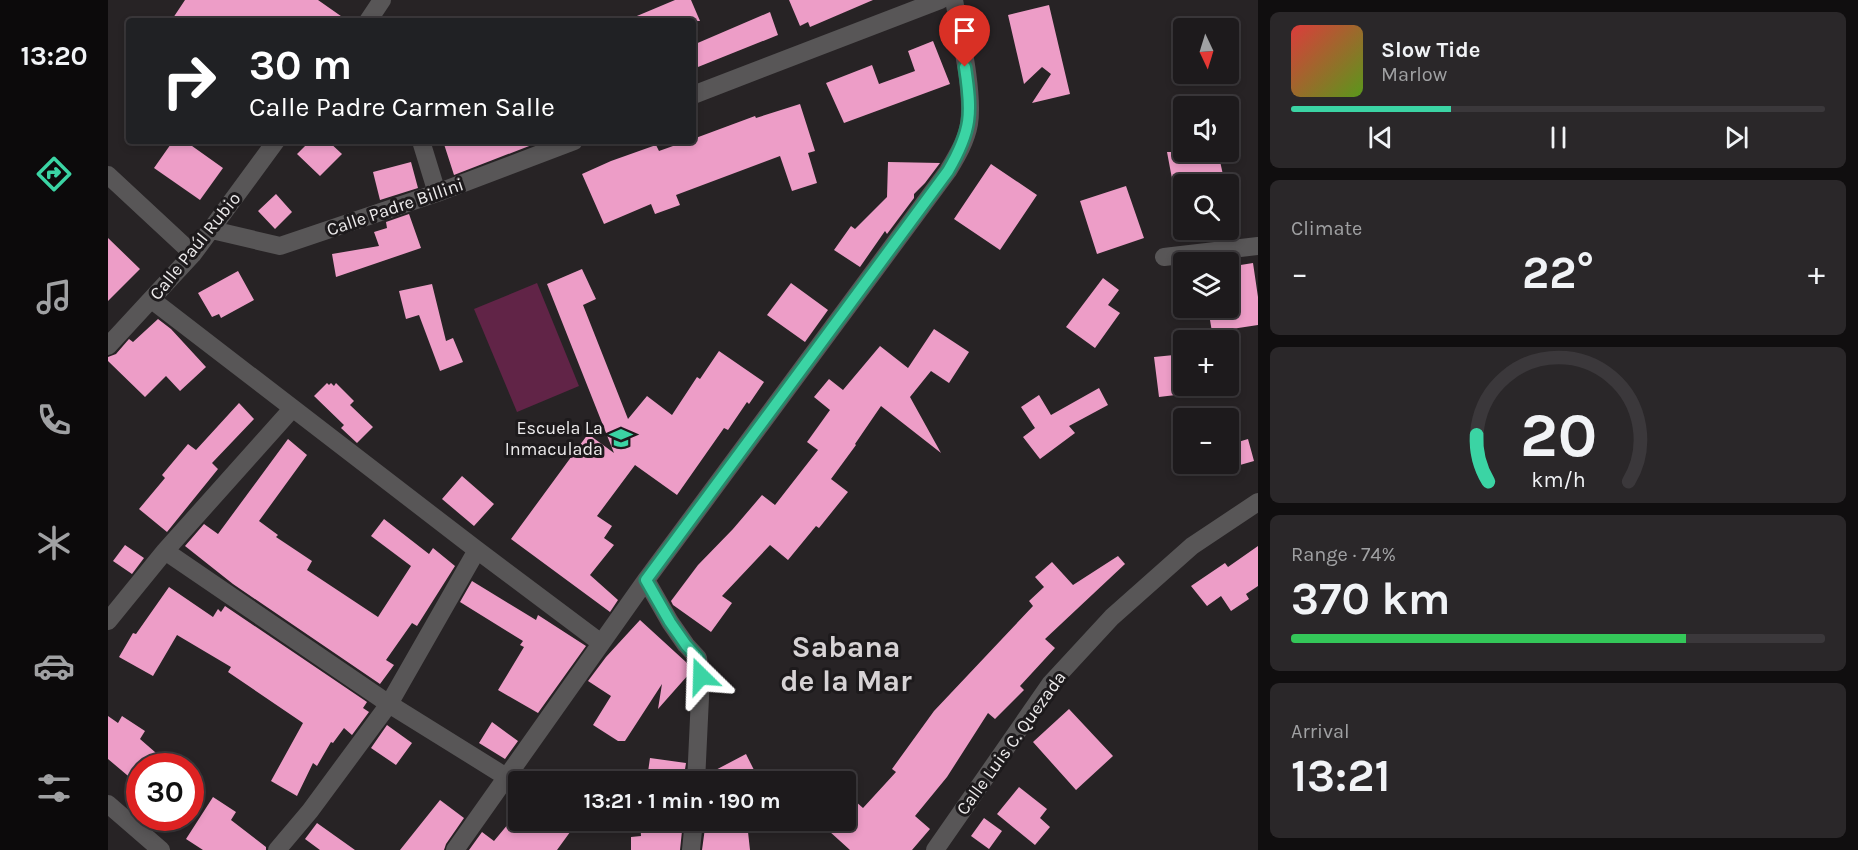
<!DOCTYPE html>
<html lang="en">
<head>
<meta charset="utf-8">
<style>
  body { margin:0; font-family:Karla,sans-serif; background:#2a2729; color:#f1f3f6; height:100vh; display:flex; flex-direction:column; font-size:22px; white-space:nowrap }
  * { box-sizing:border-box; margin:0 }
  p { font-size:20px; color:#a0a1a3 }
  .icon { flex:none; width:33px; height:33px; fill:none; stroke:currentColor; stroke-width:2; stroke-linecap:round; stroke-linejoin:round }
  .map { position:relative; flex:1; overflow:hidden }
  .drawer { display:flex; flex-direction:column; gap:12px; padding:12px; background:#100e0f; width:600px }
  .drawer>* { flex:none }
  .hud { position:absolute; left:18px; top:18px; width:570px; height:126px; border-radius:6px; box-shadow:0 3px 9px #0003,0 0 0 2px #3b383b; background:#202124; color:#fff; overflow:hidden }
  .needle { width:39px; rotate:176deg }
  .tools { position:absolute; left:1065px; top:18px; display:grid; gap:12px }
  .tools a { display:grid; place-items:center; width:66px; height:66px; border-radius:6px; background:#1d1a1c; box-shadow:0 3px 9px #0003,0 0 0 2px #3b383b; font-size:30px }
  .speed { position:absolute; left:18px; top:753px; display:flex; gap:12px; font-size:30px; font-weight:700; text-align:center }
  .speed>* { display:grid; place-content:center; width:78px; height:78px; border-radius:50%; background:#1d1a1c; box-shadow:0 3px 9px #0003,0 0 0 2px #3b383b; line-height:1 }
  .speed .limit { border:9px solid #d22; background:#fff; color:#111 }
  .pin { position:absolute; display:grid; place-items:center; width:51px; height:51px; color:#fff; margin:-62px -26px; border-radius:50% 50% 50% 0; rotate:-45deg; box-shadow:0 0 6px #0007 }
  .pin .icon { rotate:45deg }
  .me { position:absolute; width:66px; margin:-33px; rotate:338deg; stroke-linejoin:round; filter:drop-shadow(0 0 4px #0008) }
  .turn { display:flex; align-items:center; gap:21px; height:126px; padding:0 24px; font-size:27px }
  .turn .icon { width:78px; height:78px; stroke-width:2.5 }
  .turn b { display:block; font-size:42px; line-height:51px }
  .big { font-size:45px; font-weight:700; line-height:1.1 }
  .drawer .tile { flex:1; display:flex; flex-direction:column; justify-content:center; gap:9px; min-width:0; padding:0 21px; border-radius:9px; background:#2a2729 }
  .drawer .dial { align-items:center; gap:0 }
  .dial svg { height:156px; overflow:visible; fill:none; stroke:#3b383b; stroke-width:7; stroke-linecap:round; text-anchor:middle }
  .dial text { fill:#f1f3f6; stroke:none }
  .song { display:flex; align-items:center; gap:18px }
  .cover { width:72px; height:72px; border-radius:9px; background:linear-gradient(135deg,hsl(0 70% 55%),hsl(90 70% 35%)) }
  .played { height:6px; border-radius:3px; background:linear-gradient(90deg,#3bd4a4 30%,#3b383b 30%) }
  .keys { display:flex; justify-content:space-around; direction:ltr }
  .heat { display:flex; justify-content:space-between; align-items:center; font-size:33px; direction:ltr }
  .charge { height:9px; border-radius:4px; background:linear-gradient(90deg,#34c759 74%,#3b383b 0) }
  .trip { position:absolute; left:400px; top:771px; width:348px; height:60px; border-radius:6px; background:#1d1a1c; box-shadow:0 3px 9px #0003,0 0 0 2px #3b383b; font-weight:700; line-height:60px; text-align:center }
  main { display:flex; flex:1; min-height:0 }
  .tab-bar { display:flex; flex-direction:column; width:108px; justify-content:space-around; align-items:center; background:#0c0a0b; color:#a0a1a3 }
  .tab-bar .icon { width:42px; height:42px }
  .tab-bar .active { color:#3bd4a4 }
  .tab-bar b { font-size:27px; color:#f1f3f6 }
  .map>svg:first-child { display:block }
</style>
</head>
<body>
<main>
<nav class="tab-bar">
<b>13:20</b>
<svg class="icon active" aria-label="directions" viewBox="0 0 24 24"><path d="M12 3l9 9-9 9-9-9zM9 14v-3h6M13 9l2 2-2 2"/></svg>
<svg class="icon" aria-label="music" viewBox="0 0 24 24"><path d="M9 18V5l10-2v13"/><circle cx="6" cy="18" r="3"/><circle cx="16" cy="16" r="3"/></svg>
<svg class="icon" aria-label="phone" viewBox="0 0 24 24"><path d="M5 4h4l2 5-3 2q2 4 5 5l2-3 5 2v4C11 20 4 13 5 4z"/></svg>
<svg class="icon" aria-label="climate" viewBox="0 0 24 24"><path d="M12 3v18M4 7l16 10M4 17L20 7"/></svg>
<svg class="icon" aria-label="car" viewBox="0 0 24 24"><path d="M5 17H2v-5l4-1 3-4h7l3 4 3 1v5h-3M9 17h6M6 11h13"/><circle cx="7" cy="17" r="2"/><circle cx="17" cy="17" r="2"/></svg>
<svg class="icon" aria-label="filters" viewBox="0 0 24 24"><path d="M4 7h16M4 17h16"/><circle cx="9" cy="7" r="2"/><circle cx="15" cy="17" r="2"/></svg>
</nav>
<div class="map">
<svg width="1150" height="850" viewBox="0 0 1150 850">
  <rect width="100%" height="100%" fill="#272325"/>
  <path fill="#612447" d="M429,283L471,386L409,412L366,309Z"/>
  <path fill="#ed9dc7" d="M77,0H210L240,21H63Z
    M567,0H583L592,21H517Z
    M681,0H765L702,27L700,22L692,26Z
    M941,5L962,94L924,103L943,74L934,67L916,84L900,15Z
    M662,12L670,35L585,69V45Z
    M825,41L842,84L736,123L718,83L764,65L771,84L807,71L800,51Z
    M692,104L707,151L700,153L709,183L684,191L672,156L568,195L572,205L547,214L543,204L496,224L474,174L503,161L548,145L551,151L579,141H585V139L647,116L648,118Z
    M65,141H77L115,168L92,200L46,168Z
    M202,141H220L234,154L212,176L189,154Z
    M335,141H434L346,175Z
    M1059,152H1110L1117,184H1065Z
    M303,162L310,188L272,200L265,172Z
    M780,162L832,163L817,183L806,194V198L779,234L777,231L752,267L726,250L743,226L747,229L779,197Z
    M883,164L929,195L892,250L846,219Z
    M1018,186L1036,238L989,254L972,201Z
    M168,194L184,212L167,229L150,211Z
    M301,214L313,248L228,277L224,254L271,246L266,232L279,228L278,222Z
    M0,238L32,269L0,301Z
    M1145,263L1150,297V325L1104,332L1100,308H1120V267Z
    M474,269L488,299L475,305L520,419L539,396L564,415L589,377L592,379L611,351L656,382L641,404L639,402L620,430L616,428L569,495L527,465L489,516L504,526L496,538L506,545L482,575L510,600L502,612L403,539L480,434L506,453L439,284Z
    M130,271L146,300L113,318L111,314L104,317L90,293Z
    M995,278L1011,290L1000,305L1012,313L987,348L958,327Z
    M683,283L720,310L697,342L659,315Z
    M324,284L338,341L345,338L355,362L332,371L311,315L298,319L291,291Z
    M50,319L63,329L98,367L72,391L58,376L37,397L0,361V357L8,354L21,339L25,342Z
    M826,329L861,352L841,383L823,371L802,397L833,453L773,406L747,444L748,445L723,479L740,492L711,528L708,526L680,560L662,545L614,596L624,603L603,632L565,605L563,601L590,565L625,529L654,495L667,505L710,450L699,442L722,410L706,397L721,379L735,390L772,346L800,368Z
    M1076,354V394L1051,397L1046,357Z
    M219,383L221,385L223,383L226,386L228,383L246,401L242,405L265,427L249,443L233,428L236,425L206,396Z
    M991,388L1000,405L961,426L967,433L932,459L915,437L927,428L913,407L931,395L943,415Z
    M131,403L146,419L104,463L110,469L59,532L31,509L57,478L54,475L80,444L88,450Z
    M180,439L199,455L151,521L170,535L168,537L204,561L199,570L270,617L303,566L263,536L276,519L321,554L325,548L347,566L309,626L304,623L278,660L286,665L272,684L125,584L77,546L96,524L110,534Z
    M1140,439L1146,461L1125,467L1120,445Z
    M354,476L386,504L366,526L334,499Z
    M17,545L36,558L24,574L5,561Z
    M1150,546V586L1138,594L1141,599L1123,611L1113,596L1099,606L1083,586L1117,563L1120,567Z
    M1010,556L1017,564L937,639L947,648L912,686L916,690L887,719L880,713L839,777L807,816L822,829L804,850H742L721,831L730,820H738V793L755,808L788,772L784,769L826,711L925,606L921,601L936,587L927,577L944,562L965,585Z
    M364,581L428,620L430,615L478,646L430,713L390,690L416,647L412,645L415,641L352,602Z
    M61,587L105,617L110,609L113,612L117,606L259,702L255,708L261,712L244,735L236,728L225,743L223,742L209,766L205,763L189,796L163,781L195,723L120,672L123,667L69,635L45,676L11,657L25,633L28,634Z
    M532,620L579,663L581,674L550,709L554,684L517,741H510L485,725L503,696L480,681L498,657Z
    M961,709L1005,756L968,790L925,742Z
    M0,716L10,723L14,716L37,731L32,739L63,766H32V786L0,759Z
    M384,722L410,741L397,759L371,743Z
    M279,725L304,743L288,765L263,748Z
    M638,754L652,782H599L600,774Z
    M542,758L578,763L575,782L539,779Z
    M911,787L939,809L932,818L942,827L927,845L889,814Z
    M105,797L128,812L123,820L158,847V850H95L78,839Z
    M332,800L356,818L338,844L336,850H292Z
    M411,811V820H454L465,828L449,850H361L374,832L386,841Z
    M876,818L894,831L881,849L863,836Z
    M532,820H569V831H574L572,850H523V837L533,836Z
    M209,823L247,850H212L197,839Z
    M639,823L642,850H594L597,828Z"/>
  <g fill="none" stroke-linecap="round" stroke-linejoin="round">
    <path stroke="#585657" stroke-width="18" d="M260,21L274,0
      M585,95L832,0
      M313,141L329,193
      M0,175L85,254
      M104,230L172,246L329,193L466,141
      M1056,257L1150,246
      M44,300L369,550L493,643
      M0,346L85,254L168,141
      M57,551L281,704L400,778
      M538,580L562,622L578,645L590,658L593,676L588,782
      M0,621L57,551L184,409
      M0,804L53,850
      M169,850L202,811L281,704L369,550
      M347,850L538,580L840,171C849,156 858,141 861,124C866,93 852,33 846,0
      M583,850L586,820
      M827,850L943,683L1004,617L1084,546L1150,502"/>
  </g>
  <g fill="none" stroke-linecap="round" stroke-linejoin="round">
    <g stroke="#268a6b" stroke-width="15">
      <path id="route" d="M593,676L590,658L578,645L562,622L538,580L840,171C864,130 864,113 857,67"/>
    </g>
    <use href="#route" stroke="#3bd4a4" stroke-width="10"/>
  </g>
  <defs>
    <g id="school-bare" transform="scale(1.8)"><path d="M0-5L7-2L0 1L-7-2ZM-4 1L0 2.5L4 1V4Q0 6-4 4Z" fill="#3bd4a4" stroke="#1d1a1c" stroke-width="2.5" paint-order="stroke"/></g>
  </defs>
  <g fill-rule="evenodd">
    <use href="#school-bare" x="513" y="438"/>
  </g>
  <g text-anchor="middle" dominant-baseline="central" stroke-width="6" stroke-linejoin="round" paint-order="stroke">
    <g font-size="18" fill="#edebec" stroke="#1d1a1c">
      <text transform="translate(287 207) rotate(-19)">Calle Padre Billini</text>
      <text transform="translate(87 246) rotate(-51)">Calle Paúl Rubio</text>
      <text transform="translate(903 743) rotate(-54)">Calle Luis C. Quezada</text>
    </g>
    <g font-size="18" fill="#edebec" stroke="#1d1a1c" text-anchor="end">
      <text x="495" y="428">Escuela La<tspan x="495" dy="21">Inmaculada</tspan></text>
    </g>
    <g font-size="30" font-weight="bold" fill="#d7d3d5" stroke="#1d1a1c">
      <text x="738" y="647">Sabana<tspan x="738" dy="34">de la Mar</tspan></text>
    </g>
  </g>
</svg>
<div class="tools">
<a><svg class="needle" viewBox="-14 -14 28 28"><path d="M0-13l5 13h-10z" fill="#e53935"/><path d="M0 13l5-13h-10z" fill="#a0a1a3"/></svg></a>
<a><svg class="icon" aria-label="sound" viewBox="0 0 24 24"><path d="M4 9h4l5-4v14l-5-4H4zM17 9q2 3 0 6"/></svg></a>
<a><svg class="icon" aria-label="search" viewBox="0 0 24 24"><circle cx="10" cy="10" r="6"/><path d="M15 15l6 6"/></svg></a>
<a><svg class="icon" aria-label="layers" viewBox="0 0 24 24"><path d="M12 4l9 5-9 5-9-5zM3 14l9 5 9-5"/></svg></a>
<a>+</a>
<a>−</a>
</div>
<div class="speed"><div class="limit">30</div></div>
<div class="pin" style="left:857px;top:67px;background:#d93025"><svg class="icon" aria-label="arrive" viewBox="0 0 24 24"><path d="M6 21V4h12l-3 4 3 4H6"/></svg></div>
<svg class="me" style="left:593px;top:676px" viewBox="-20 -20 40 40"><path d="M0-17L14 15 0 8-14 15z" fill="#3bd4a4" stroke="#fff" stroke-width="4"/></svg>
<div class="trip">13:21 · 1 min · 190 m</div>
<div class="hud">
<div class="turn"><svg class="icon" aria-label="right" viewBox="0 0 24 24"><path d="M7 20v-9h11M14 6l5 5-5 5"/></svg><div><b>30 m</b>Calle Padre Carmen Salle</div></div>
</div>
</div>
<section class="drawer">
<div class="tile">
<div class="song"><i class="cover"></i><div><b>Slow Tide</b><p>Marlow</p></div></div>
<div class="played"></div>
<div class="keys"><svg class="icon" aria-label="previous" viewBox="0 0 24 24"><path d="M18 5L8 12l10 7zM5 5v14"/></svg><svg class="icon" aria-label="pause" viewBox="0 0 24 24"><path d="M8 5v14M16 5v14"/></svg><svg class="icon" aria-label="next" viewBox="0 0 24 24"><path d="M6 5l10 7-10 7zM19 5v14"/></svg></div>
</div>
<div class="tile"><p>Climate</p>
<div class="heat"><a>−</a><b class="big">22°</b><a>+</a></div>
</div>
<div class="tile dial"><svg viewBox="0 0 100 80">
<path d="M14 69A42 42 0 1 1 86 69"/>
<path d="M14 69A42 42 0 0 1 8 45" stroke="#3bd4a4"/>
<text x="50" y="56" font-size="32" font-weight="700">20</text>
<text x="50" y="72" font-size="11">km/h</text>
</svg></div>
<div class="tile"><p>Range · 74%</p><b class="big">370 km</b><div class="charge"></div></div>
<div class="tile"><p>Arrival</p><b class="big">13:21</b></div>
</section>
</main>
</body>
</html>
